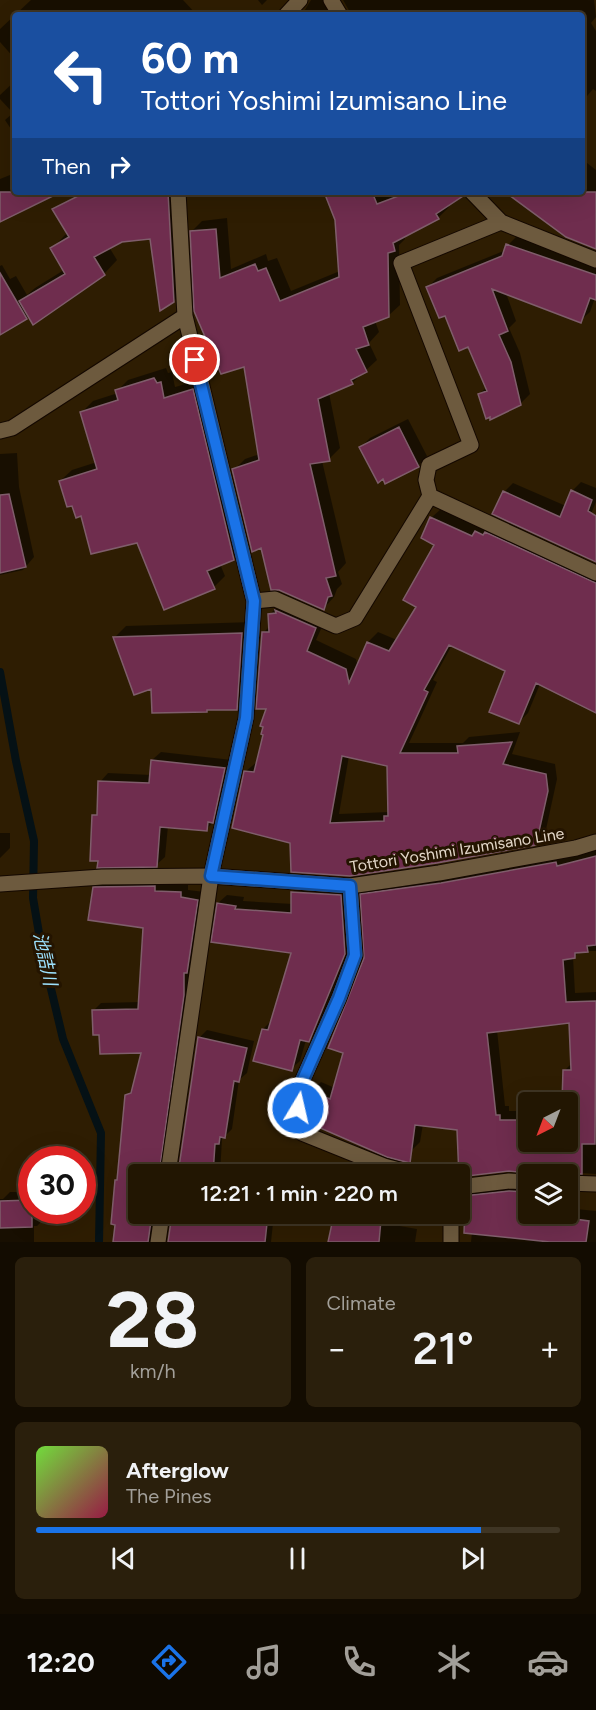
<!DOCTYPE html>
<html lang="en">
<head>
<meta charset="utf-8">
<style>
  body { margin:0; font-family:Figtree,"Noto Sans JP",sans-serif; background:#2a1f0c; color:#f1f3f6; height:100vh; display:flex; flex-direction:column; font-size:22px; white-space:nowrap }
  * { box-sizing:border-box; margin:0 }
  p { font-size:20px; color:#a29f99 }
  .icon { flex:none; width:33px; height:33px; fill:none; stroke:currentColor; stroke-width:2; stroke-linecap:round; stroke-linejoin:round }
  .map { position:relative; height:1242px; overflow:hidden }
  .drawer { display:flex; flex-direction:column; gap:15px; padding:15px; background:#130c01; flex:1 }
  .drawer>* { flex:none }
  .guide { position:absolute; left:12px; top:12px; width:573px; height:183px; border-radius:6px; box-shadow:0 6px 24px #0002,0 0 0 2px #3f3524; background:#1a4fa0; color:#fff; overflow:hidden }
  .needle { width:39px; rotate:222deg }
  .buttons { position:absolute; left:518px; top:1092px; display:grid; gap:12px }
  .buttons a { display:grid; place-items:center; width:60px; height:60px; border-radius:6px; background:#221602; box-shadow:0 6px 24px #0002,0 0 0 2px #3f3524; font-size:30px }
  .speed { position:absolute; left:18px; top:1146px; display:flex; gap:12px; font-size:30px; font-weight:700; text-align:center }
  .speed>* { display:grid; place-content:center; width:78px; height:78px; border-radius:50%; background:#221602; box-shadow:0 6px 24px #0002,0 0 0 2px #3f3524; line-height:1 }
  .speed .limit { border:9px solid #d22; background:#fff; color:#111 }
  .pin { position:absolute; display:grid; place-items:center; width:51px; height:51px; color:#fff; margin:-26px; border:3px solid #fff; border-radius:50%; box-shadow:0 2px 6px #0007 }
  .me { position:absolute; width:66px; margin:-33px; rotate:9deg; stroke-linejoin:round; filter:drop-shadow(0 0 4px #0008) }
  .turn { display:flex; align-items:center; gap:21px; height:126px; padding:0 30px; font-size:27px }
  .turn .icon { width:78px; height:78px; stroke-width:2.5 }
  .turn b { display:block; font-size:42px; line-height:51px }
  .then { display:flex; align-items:center; height:57px; padding:0 30px; background:#0003; gap:12px; font-size:22px }
  .big { font-size:45px; font-weight:600; line-height:1.1 }
  .drawer .widget { flex:1; display:flex; flex-direction:column; justify-content:center; gap:9px; min-width:0; padding:0 21px; border-radius:9px; background:#2a1f0c }
  .drawer .dial { align-items:center; gap:0 }
  .dial b { font-size:78px; line-height:1 }
  .song { display:flex; align-items:center; gap:18px }
  .cover { width:72px; height:72px; border-radius:9px; background:linear-gradient(135deg,hsl(100 70% 55%),hsl(340 70% 35%)) }
  .played { height:6px; border-radius:3px; background:linear-gradient(90deg,#1a73e8 85%,#3f3524 85%) }
  .keys { display:flex; justify-content:space-around; direction:ltr }
  .heat { display:flex; justify-content:space-between; align-items:center; font-size:33px; direction:ltr }
  .drawer .tiles { flex:1; display:grid; gap:15px; grid-template-columns:1fr 1fr }
  .widget:last-child { grid-column:span 2 }
  .trip { position:absolute; left:128px; top:1164px; width:342px; height:60px; border-radius:6px; background:#221602; box-shadow:0 6px 24px #0002,0 0 0 2px #3f3524; font-weight:600; line-height:60px; text-align:center }
  .tabs { display:flex; height:96px; justify-content:space-around; align-items:center; background:#0e0901; color:#a29f99 }
  .tabs .icon { width:42px; height:42px }
  .tabs .selected { color:#1a73e8 }
  .tabs b { font-size:27px; color:#f1f3f6 }
  .map>svg:first-child { display:block }
</style>
</head>
<body>
<div class="map">
<svg width="596" height="1242" viewBox="0 0 596 1242">
  <rect width="100%" height="100%" fill="#2e1d02"/>
  <path fill="#0007" fill-rule="evenodd" d="M31,0H183L197,15H121L117,11L113,15H15V59L0,42V29Z
    M258,0H267L262,5Z
    M311,0H337L346,13L351,14L343,0H594L596,17L591,23L596,31V91L593,89L582,102V15H304L303,13Z
    M15,81V135L5,120L13,113L0,99V95Z
    M587,163L596,170V248L559,192H582V169Z
    M15,173V192H58L0,220V179Z
    M123,192H182L187,287L174,301L151,237L122,240L109,247L117,260L104,274L0,333V266L2,265L10,279L16,276L27,295L35,288L64,270L52,249L65,235Z
    M325,192H465L448,205L449,207L438,218L404,235L405,239L399,245L400,305L388,316L375,321L379,332L369,343L377,360L352,383L329,393L340,448L329,459L322,461L346,563L338,572L342,584L337,589L334,597L324,608L263,546L234,470L245,459L260,454L245,365L191,232L202,221L227,218L231,269L266,254L268,261L277,258L291,291L340,271L337,220Z
    M517,236L596,263V295L590,312L580,321L506,293L516,321L509,328L520,353L530,394L520,404L479,394L487,387L469,345L428,287L437,278L506,250L508,245Z
    M166,368L168,373L172,372L175,387L204,379L244,547L233,558L220,564L225,576L214,587L138,541L82,514L60,481L72,470L97,462L82,412L93,401L118,393L117,391L128,380Z
    M408,419L427,456L418,466L383,477L361,447L370,438Z
    M17,453L19,487L34,557L23,570L0,575V454Z
    M581,482L596,488V502L580,540L504,492L513,483L566,506L572,491Z
    M442,508L573,559L558,596L587,565L596,569V712L540,684L528,713L518,723L507,670L452,645L433,680L437,682L409,743H463L469,737L520,732L512,754L555,764L557,779L545,834L535,844L292,842L246,771L258,761L264,734L268,707L263,633L270,626V614L280,604L326,618L316,640L356,659L358,667L368,642L378,632L397,640L418,607L436,544L431,518ZM349,756L389,765V812L339,814Z
    M253,622L248,697L236,708L153,686L115,637L126,626Z
    M161,752L232,760L221,813L207,829L168,826L165,857L156,865L99,860L94,816L99,811L100,782L108,773L151,775L152,760Z
    M0,833H10V848L0,858Z
    M596,849V951H581L573,957L575,993L596,992V1174L566,1172L568,1178L578,1183L576,1209L596,1211V1242H471L472,1232L465,1197L475,1187L528,1181V1214H567V1174H534L459,1129L423,1124L420,1142L410,1152L310,1107L311,1091L321,1082L335,1088L366,958L362,895L372,885ZM570,1022L572,1063L565,1070L564,1102H567V1142H528V1111H509V1106H505L497,1030Z
    M103,880L188,885V890L205,892L171,1174H138V1214H159L160,1242H114L126,1096L133,1089L143,1051L101,1033L94,1010L101,1003L140,1002L144,926L95,888Z
    M301,883L349,887L353,944L317,1032L308,1041L306,1040L300,1061L291,1069L263,1029L272,1020L293,952L218,903L227,895L244,897L243,901L293,904L292,892Z
    M207,1030L254,1041L247,1073L239,1080L232,1129L222,1139L220,1174H179L199,1038Z
    M362,1155L389,1174H349L353,1164Z
    M10,1192H32V1210H45L46,1217L37,1226H34V1242H0V1199H3Z
    M173,1214H274L271,1242H169Z
    M336,1214H389L388,1224L417,1229L415,1242H329Z"/>
  <g fill="none" stroke-linecap="round" stroke-linejoin="round">
    <path stroke="#051115" stroke-width="8" d="M0,672L16,761L34,841L33,898L42,951L63,1039L101,1133L99,1242"/>
  </g>
  <path fill="#6f2d4e" stroke="#7f5d6b" stroke-width="1.5" fill-rule="evenodd" d="M0,192H61L0,222Z
    M86,192H168L174,302L160,311L150,239L122,242L94,257L105,275L33,325L19,301L65,274L50,248L69,237L52,209Z
    M324,192H372L377,204L409,192H463V196L436,214L439,219L393,243L395,251L388,253L389,317L363,327L369,345L356,349L367,372L351,380L353,384L318,399L330,461L310,464L336,576L326,578L332,596L328,597L324,610L279,590H271L261,548L252,552L232,469L259,460L244,367L221,374L194,311L190,231L216,229L220,278L255,264L258,271L266,268L280,301L339,277L335,220Z
    M505,192H596V249L566,237Z
    M506,244L596,275V300L590,298L581,323L492,289L508,331L499,335L511,362L521,405L490,420V417L486,419L478,394L487,391L468,347L459,351L445,316L439,318L426,287L502,256Z
    M0,273L27,319L0,335Z
    M154,378L157,383L161,382L164,398L193,389L234,560L207,571L215,589L164,610L137,543L91,554L81,516L76,518L72,506L67,507L59,481L97,469L80,412L118,400L115,390Z
    M399,427L419,467L385,484L383,479L378,483L359,447Z
    M571,490L592,500L588,511L596,516V562L492,514L503,491L560,517Z
    M9,494L26,567L0,573V495Z
    M430,517L472,536L475,531L483,535L485,532L596,583V713L536,683L519,724L489,712L505,671L449,645L424,690L428,692L400,753H458L457,746L512,742L503,764L546,774L548,791L536,845L437,863L350,876L291,872L290,843L232,828L244,771L254,772L263,735L261,734L263,727L260,726L266,709H256L262,632H269L268,614L276,613L275,610L316,628L307,651L346,669L349,683L367,642L389,651L416,607L403,600L434,545L421,538ZM342,756L387,766L388,816H384V821L330,823Z
    M242,633L237,710H207V712L152,713L151,689L134,695L113,637Z
    M151,760L225,768L213,823L208,822L207,831L160,827L157,867L97,868L98,861H90L92,815H97L98,781L149,783Z
    M596,856V945L587,946L588,952L575,953V958L563,960L566,1002L596,1001L595,1144H582V1174H534L509,1171L459,1177L457,1130L415,1125L410,1163L387,1157L311,1124L309,1107L310,1091L330,1099L343,1053L328,1048L364,958L360,894L441,883L556,862L557,866ZM569,1023L571,1070H563L562,1102H567V1142H528V1120H500V1115H496L487,1033Z
    M155,886V891L181,892V897L198,900L187,973H184V995L159,1174H138V1214H152L148,1242H113L115,1225L111,1224L115,1180H117L125,1095L131,1093L141,1053L100,1054L99,1035H93L92,1010L138,1009L143,928L88,920L93,887Z
    M291,892L341,895L345,954L309,1042L300,1040L292,1071L253,1061L262,1029L268,1030L291,953L211,942L217,903L236,906L235,909L291,913Z
    M198,1037L247,1048L239,1082L234,1081L225,1138L220,1137L219,1144H215L213,1174H178Z
    M351,1163L379,1174H347Z
    M509,1191L528,1192V1214H567V1193H569L567,1218L589,1221L586,1242H550L464,1233L465,1207H463V1196Z
    M32,1200V1227L0,1228V1201Z
    M172,1214H268L265,1242H168Z
    M334,1214H377L375,1219L381,1220L379,1242H328Z"/>
  <g fill="none" stroke-linecap="round" stroke-linejoin="round">
    <g stroke="#140800" stroke-width="17">
      <path id="street" d="M331,0L340,15
        M286,15L300,0
        M472,192L501,222L596,260
        M0,431L12,428L185,316
        M430,496L596,573
        M254,601L275,599L336,626L355,618L430,496L426,480L429,465L471,445L401,263L501,222
        M350,886L355,955L339,998L297,1093L302,1133L384,1166L414,1174
        M168,1174L211,876L246,718L254,601L185,316L178,192
        M567,1183L596,1184
        M459,1187L509,1181L528,1182
        M158,1242L162,1214
        M451,1242V1214"/>
    </g>
    <g stroke="#140800" stroke-width="17">
      <path id="secondary" d="M0,884L102,877L211,876L350,886L439,873L576,848L596,842"/>
    </g>
    <use href="#street" stroke="#6d5a3e" stroke-width="15"/>
    <use href="#secondary" stroke="#6d5a3e" stroke-width="15"/>
  </g>
  <g fill="none" stroke-linecap="round" stroke-linejoin="round">
    <g stroke="#114b97" stroke-width="15">
      <path id="route" d="M195,360L254,601L246,718L211,876L350,886L355,955L339,998L297,1093L298,1108"/>
    </g>
    <use href="#route" stroke="#1a73e8" stroke-width="10"/>
  </g>
  <g text-anchor="middle" dominant-baseline="central" stroke-width="6" stroke-linejoin="round" paint-order="stroke">
    <g font-size="16" fill="#e2d6c7" stroke="#241400">
      <text transform="translate(457 850) rotate(-9)">Tottori Yoshimi Izumisano Line</text>
    </g>
    <g font-size="18" font-style="italic" fill="#9de1fd" stroke="#241400">
      <text transform="translate(45 959) rotate(78)">池詰川</text>
    </g>
  </g>
</svg>
<div class="buttons">
<a><svg class="needle" viewBox="-14 -14 28 28"><path d="M0-13l5 13h-10z" fill="#e53935"/><path d="M0 13l5-13h-10z" fill="#a29f99"/></svg></a>
<a><svg class="icon" aria-label="layers" viewBox="0 0 24 24"><path d="M12 4l9 5-9 5-9-5zM3 14l9 5 9-5"/></svg></a>
</div>
<div class="speed"><div class="limit">30</div></div>
<div class="pin" style="left:195px;top:360px;background:#d93025"><svg class="icon" aria-label="arrive" viewBox="0 0 24 24"><path d="M6 21V4h12l-3 4 3 4H6"/></svg></div>
<svg class="me" style="left:298px;top:1108px" viewBox="-20 -20 40 40"><circle r="17" fill="#1a73e8" stroke="#fff" stroke-width="3"/><path d="M0-11L8 9 0 5-8 9z" fill="#fff"/></svg>
<div class="trip">12:21 · 1 min · 220 m</div>
<div class="guide">
<div class="turn"><svg class="icon" aria-label="left" viewBox="0 0 24 24"><path d="M17 20v-9H6M10 6l-5 5 5 5"/></svg><div><b>60 m</b>Tottori Yoshimi Izumisano Line</div></div>
<div class="then">Then<svg class="icon" aria-label="right" viewBox="0 0 24 24"><path d="M7 20v-9h11M14 6l5 5-5 5"/></svg></div>
</div>
</div>
<section class="drawer">
<div class="tiles">
<div class="widget dial"><b>28</b><p>km/h</p></div>
<div class="widget"><p>Climate</p>
<div class="heat"><a>−</a><b class="big">21°</b><a>+</a></div>
</div>
<div class="widget">
<div class="song"><i class="cover"></i><div><b>Afterglow</b><p>The Pines</p></div></div>
<div class="played"></div>
<div class="keys"><svg class="icon" aria-label="previous" viewBox="0 0 24 24"><path d="M18 5L8 12l10 7zM5 5v14"/></svg><svg class="icon" aria-label="pause" viewBox="0 0 24 24"><path d="M8 5v14M16 5v14"/></svg><svg class="icon" aria-label="next" viewBox="0 0 24 24"><path d="M6 5l10 7-10 7zM19 5v14"/></svg></div>
</div>
</div>
</section>
<nav class="tabs">
<b>12:20</b>
<svg class="icon selected" aria-label="directions" viewBox="0 0 24 24"><path d="M12 3l9 9-9 9-9-9zM9 14v-3h6M13 9l2 2-2 2"/></svg>
<svg class="icon" aria-label="music" viewBox="0 0 24 24"><path d="M9 18V5l10-2v13"/><circle cx="6" cy="18" r="3"/><circle cx="16" cy="16" r="3"/></svg>
<svg class="icon" aria-label="phone" viewBox="0 0 24 24"><path d="M5 4h4l2 5-3 2q2 4 5 5l2-3 5 2v4C11 20 4 13 5 4z"/></svg>
<svg class="icon" aria-label="climate" viewBox="0 0 24 24"><path d="M12 3v18M4 7l16 10M4 17L20 7"/></svg>
<svg class="icon" aria-label="car" viewBox="0 0 24 24"><path d="M5 17H2v-5l4-1 3-4h7l3 4 3 1v5h-3M9 17h6M6 11h13"/><circle cx="7" cy="17" r="2"/><circle cx="17" cy="17" r="2"/></svg>
</nav>
</body>
</html>
